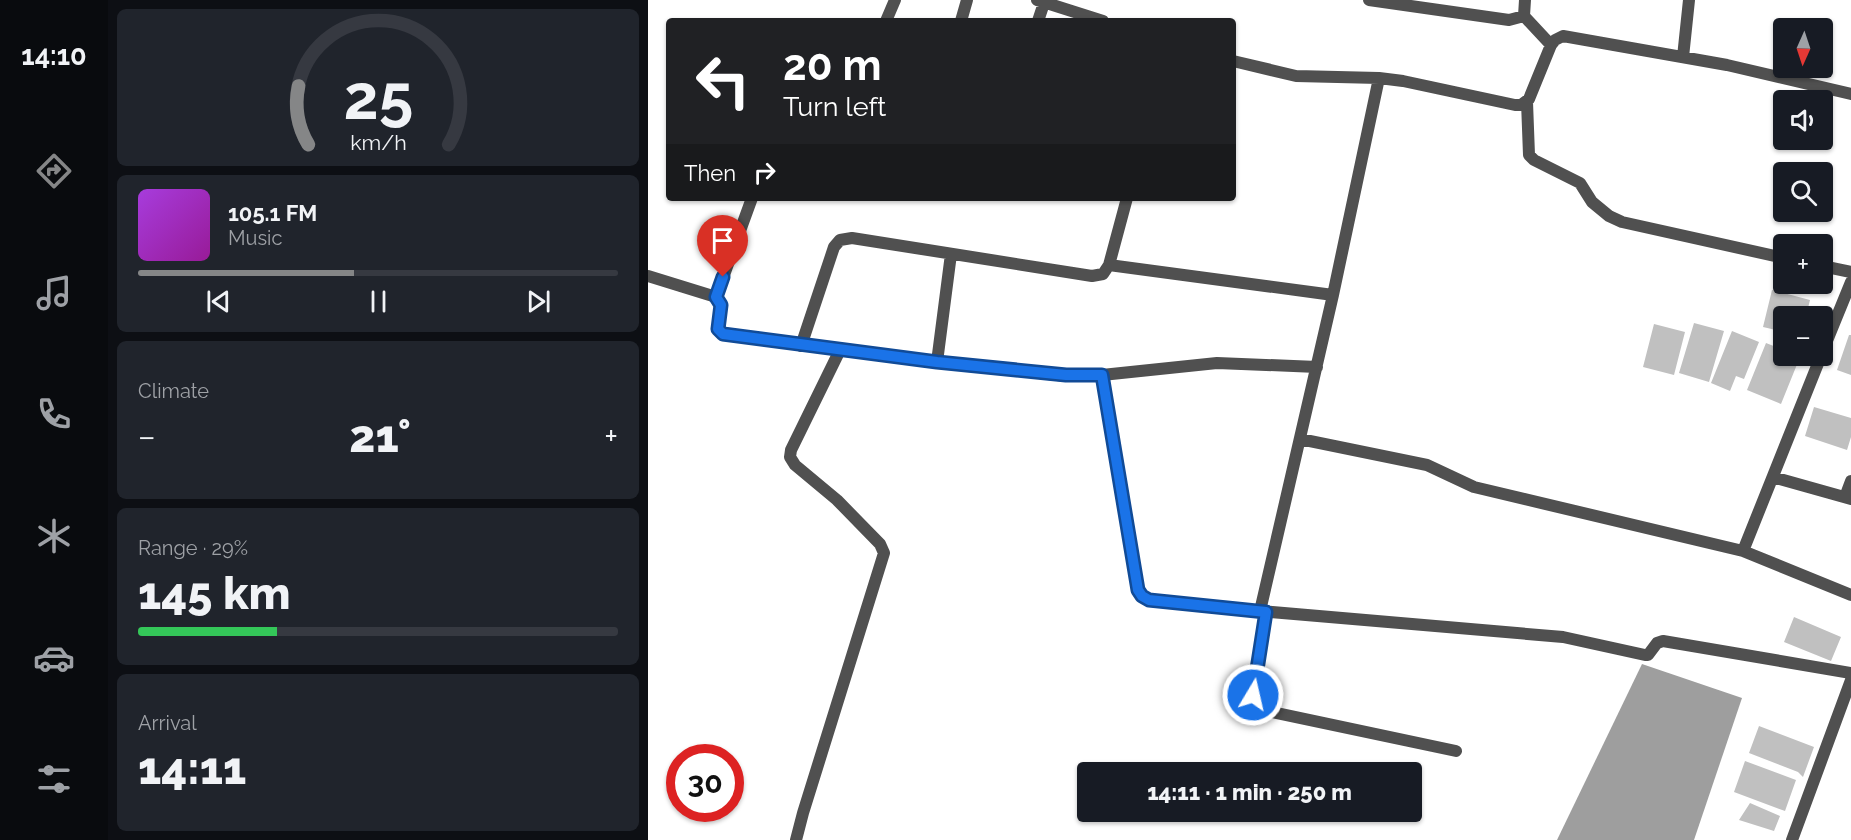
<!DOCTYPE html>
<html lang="en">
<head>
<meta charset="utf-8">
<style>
  body { margin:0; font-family:Raleway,sans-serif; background:#20242c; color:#f1f3f6; height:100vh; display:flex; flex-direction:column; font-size:22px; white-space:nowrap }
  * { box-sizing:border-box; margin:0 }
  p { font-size:20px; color:#9ea1a6 }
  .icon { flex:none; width:33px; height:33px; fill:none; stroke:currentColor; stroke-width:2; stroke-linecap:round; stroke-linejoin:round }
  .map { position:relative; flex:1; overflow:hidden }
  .details { display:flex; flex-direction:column; gap:9px; padding:9px; background:#0d0f14; width:540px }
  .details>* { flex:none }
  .top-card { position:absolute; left:18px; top:18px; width:570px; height:183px; border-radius:6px; box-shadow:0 2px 4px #0004; background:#202124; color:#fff; overflow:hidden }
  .needle { width:39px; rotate:183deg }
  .buttons { position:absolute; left:1125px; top:18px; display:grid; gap:12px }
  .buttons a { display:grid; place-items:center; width:60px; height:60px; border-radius:6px; background:#171b24; box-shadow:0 2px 4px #0004; font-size:30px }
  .speed { position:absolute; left:18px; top:744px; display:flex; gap:12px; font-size:30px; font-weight:700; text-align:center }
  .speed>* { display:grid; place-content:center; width:78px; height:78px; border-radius:50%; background:#171b24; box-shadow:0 2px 4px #0004; line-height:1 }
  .speed .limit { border:9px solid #d22; background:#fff; color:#111 }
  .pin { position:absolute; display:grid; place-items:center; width:51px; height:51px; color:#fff; margin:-62px -26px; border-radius:50% 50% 50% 0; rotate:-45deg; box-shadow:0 0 6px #0007 }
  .pin .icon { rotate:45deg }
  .me { position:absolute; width:66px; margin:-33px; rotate:9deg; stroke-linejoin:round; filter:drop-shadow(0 0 4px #0008) }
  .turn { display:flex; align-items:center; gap:21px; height:126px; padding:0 18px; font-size:27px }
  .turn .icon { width:78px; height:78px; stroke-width:2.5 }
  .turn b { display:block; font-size:42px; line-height:51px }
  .then { display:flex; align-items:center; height:57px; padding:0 18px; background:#0003; gap:12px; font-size:22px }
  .big { font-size:45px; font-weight:800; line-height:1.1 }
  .details .tile { flex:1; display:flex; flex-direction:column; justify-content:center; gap:9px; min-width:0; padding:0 21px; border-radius:9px; background:#20242c }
  .details .dial { align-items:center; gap:0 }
  .dial svg { height:156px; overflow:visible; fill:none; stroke:#363941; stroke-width:7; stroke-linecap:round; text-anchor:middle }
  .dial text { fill:#f1f3f6; stroke:none }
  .song { display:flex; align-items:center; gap:18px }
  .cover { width:72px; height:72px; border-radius:9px; background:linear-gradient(135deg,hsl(280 70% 55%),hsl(300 70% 35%)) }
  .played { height:6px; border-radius:3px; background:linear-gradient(90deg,#858687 45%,#363941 45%) }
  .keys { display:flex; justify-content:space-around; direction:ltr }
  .heat { display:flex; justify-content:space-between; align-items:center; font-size:33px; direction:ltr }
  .charge { height:9px; border-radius:4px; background:linear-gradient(90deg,#34c759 29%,#363941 0) }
  .trip { position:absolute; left:429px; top:762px; width:345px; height:60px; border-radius:6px; background:#171b24; box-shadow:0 2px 4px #0004; font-weight:800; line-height:60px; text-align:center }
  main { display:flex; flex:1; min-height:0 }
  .tabs { display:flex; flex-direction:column; width:108px; justify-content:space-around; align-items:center; background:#090b0e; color:#9ea1a6 }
  .tabs .icon { width:42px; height:42px }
  .tabs .selected { color:#858687 }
  .tabs b { font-size:27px; color:#f1f3f6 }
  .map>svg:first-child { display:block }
</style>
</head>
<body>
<main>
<nav class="tabs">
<b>14:10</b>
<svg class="icon selected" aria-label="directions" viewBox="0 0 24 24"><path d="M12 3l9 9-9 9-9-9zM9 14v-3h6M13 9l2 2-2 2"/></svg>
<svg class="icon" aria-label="music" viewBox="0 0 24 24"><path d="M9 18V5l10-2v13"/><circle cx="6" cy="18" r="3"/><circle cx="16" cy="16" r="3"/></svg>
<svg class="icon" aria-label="phone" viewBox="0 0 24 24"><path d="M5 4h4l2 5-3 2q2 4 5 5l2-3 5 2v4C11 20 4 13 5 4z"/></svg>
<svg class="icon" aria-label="climate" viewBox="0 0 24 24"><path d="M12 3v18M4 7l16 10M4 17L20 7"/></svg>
<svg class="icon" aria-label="car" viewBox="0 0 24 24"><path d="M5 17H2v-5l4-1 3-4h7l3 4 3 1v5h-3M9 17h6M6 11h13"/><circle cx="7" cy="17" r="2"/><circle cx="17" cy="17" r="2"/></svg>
<svg class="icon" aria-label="filters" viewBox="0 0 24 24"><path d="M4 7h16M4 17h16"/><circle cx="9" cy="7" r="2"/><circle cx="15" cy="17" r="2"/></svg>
</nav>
<section class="details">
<div class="tile dial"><svg viewBox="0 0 100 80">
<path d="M14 69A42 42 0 1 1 86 69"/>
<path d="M14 69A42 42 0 0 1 9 39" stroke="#858687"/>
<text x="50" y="56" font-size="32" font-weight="700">25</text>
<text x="50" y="72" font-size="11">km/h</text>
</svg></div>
<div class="tile">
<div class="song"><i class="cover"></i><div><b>105.1 FM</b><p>Music</p></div></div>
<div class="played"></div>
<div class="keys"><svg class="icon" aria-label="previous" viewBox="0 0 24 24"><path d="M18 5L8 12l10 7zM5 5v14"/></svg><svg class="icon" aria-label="pause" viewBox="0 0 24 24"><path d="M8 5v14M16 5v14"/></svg><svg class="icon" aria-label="next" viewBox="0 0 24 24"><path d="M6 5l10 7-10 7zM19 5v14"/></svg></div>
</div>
<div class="tile"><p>Climate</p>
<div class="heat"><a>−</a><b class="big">21°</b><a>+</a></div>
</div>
<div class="tile"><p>Range · 29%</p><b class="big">145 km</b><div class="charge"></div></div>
<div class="tile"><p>Arrival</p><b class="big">14:11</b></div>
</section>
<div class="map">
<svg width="1203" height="840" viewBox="0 0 1203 840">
  <rect width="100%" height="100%" fill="#fff"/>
  <path fill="#9e9e9e" d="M994,664L1094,698L1046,840H909Z"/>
  <path fill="#c0c0c0" d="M1124,290L1162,300L1158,316H1136V332L1115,327Z
    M1046,323L1076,331L1061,382L1031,373Z
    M1006,324L1037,332L1026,375L995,367Z
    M1084,331L1111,342L1096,379L1088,376L1082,391L1063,383Z
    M1201,335H1203V375L1189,370Z
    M1118,343L1136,350V356L1152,357L1133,404L1099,390Z
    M1166,407L1203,418V437L1199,450L1157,436Z
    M1146,617L1193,637L1183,661L1136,642Z
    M1111,726L1166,747L1155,777L1150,772L1101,753Z
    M1097,761L1148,780L1137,811L1086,792Z
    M1102,803L1132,816L1126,831L1091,820Z"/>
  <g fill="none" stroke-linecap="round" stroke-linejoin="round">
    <path stroke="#505050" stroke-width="12" d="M389,0L455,21
      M721,0L861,20L876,16
      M877,0L876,16L903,45
      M238,21L247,0
      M313,21L319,0
      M390,21L396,3
      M1035,57L1041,0
      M585,61L648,76L731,78L755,81L867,105H873L881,99L903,45L907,40L915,36L1079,65L1203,94
      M879,102L881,155L886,160L932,183L944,202L961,216L974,222L1136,258
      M461,265L685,295
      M1174,266L1203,272
      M0,276L68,297C76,304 71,319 70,329L75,334L289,362L418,376L454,375L569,363L669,367
      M68,297L104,198
      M153,346L186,247L192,240L204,238L444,276L455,274L461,265L479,198
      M1174,353L1203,282
      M289,362L303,254
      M454,375L490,590L494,596L502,600L612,611L915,637L997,655H1000L1009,643L1015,641L1203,673
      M652,439L779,465L826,487L1095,551L1203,595
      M1125,477L1203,499
      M1197,497L1203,481
      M1095,551L1173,356
      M612,611L685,295L731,78
      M618,612L605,695L608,705L614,710L808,751
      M148,840L155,813L236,553L232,544L189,500L147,465L142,457L143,450L192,350
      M1144,840L1203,680"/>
  </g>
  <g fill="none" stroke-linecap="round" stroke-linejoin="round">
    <g stroke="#114b97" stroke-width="15">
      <path id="route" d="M75,277L68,297L73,305L70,329L75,334L289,362L418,375H454L490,590L494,596L501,600L618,612L605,695"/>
    </g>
    <use href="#route" stroke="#1a73e8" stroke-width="10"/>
  </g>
</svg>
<div class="buttons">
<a><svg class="needle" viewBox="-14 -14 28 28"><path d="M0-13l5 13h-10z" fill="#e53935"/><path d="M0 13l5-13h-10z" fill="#9ea1a6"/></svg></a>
<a><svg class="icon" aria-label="sound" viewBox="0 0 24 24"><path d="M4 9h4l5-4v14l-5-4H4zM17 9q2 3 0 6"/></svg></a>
<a><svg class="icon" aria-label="search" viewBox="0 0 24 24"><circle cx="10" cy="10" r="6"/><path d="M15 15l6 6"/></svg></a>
<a>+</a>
<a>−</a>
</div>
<div class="speed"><div class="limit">30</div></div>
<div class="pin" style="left:75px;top:277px;background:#d93025"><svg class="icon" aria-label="arrive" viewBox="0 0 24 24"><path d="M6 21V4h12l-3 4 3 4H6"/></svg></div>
<svg class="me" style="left:605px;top:695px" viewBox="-20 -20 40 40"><circle r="17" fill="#1a73e8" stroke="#fff" stroke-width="3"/><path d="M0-11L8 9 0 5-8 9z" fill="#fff"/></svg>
<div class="trip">14:11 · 1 min · 250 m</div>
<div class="top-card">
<div class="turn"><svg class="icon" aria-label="left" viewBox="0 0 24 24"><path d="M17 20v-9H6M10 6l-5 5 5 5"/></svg><div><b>20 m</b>Turn left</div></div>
<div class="then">Then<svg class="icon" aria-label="right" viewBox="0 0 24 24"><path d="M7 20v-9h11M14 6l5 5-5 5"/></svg></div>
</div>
</div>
</main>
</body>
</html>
